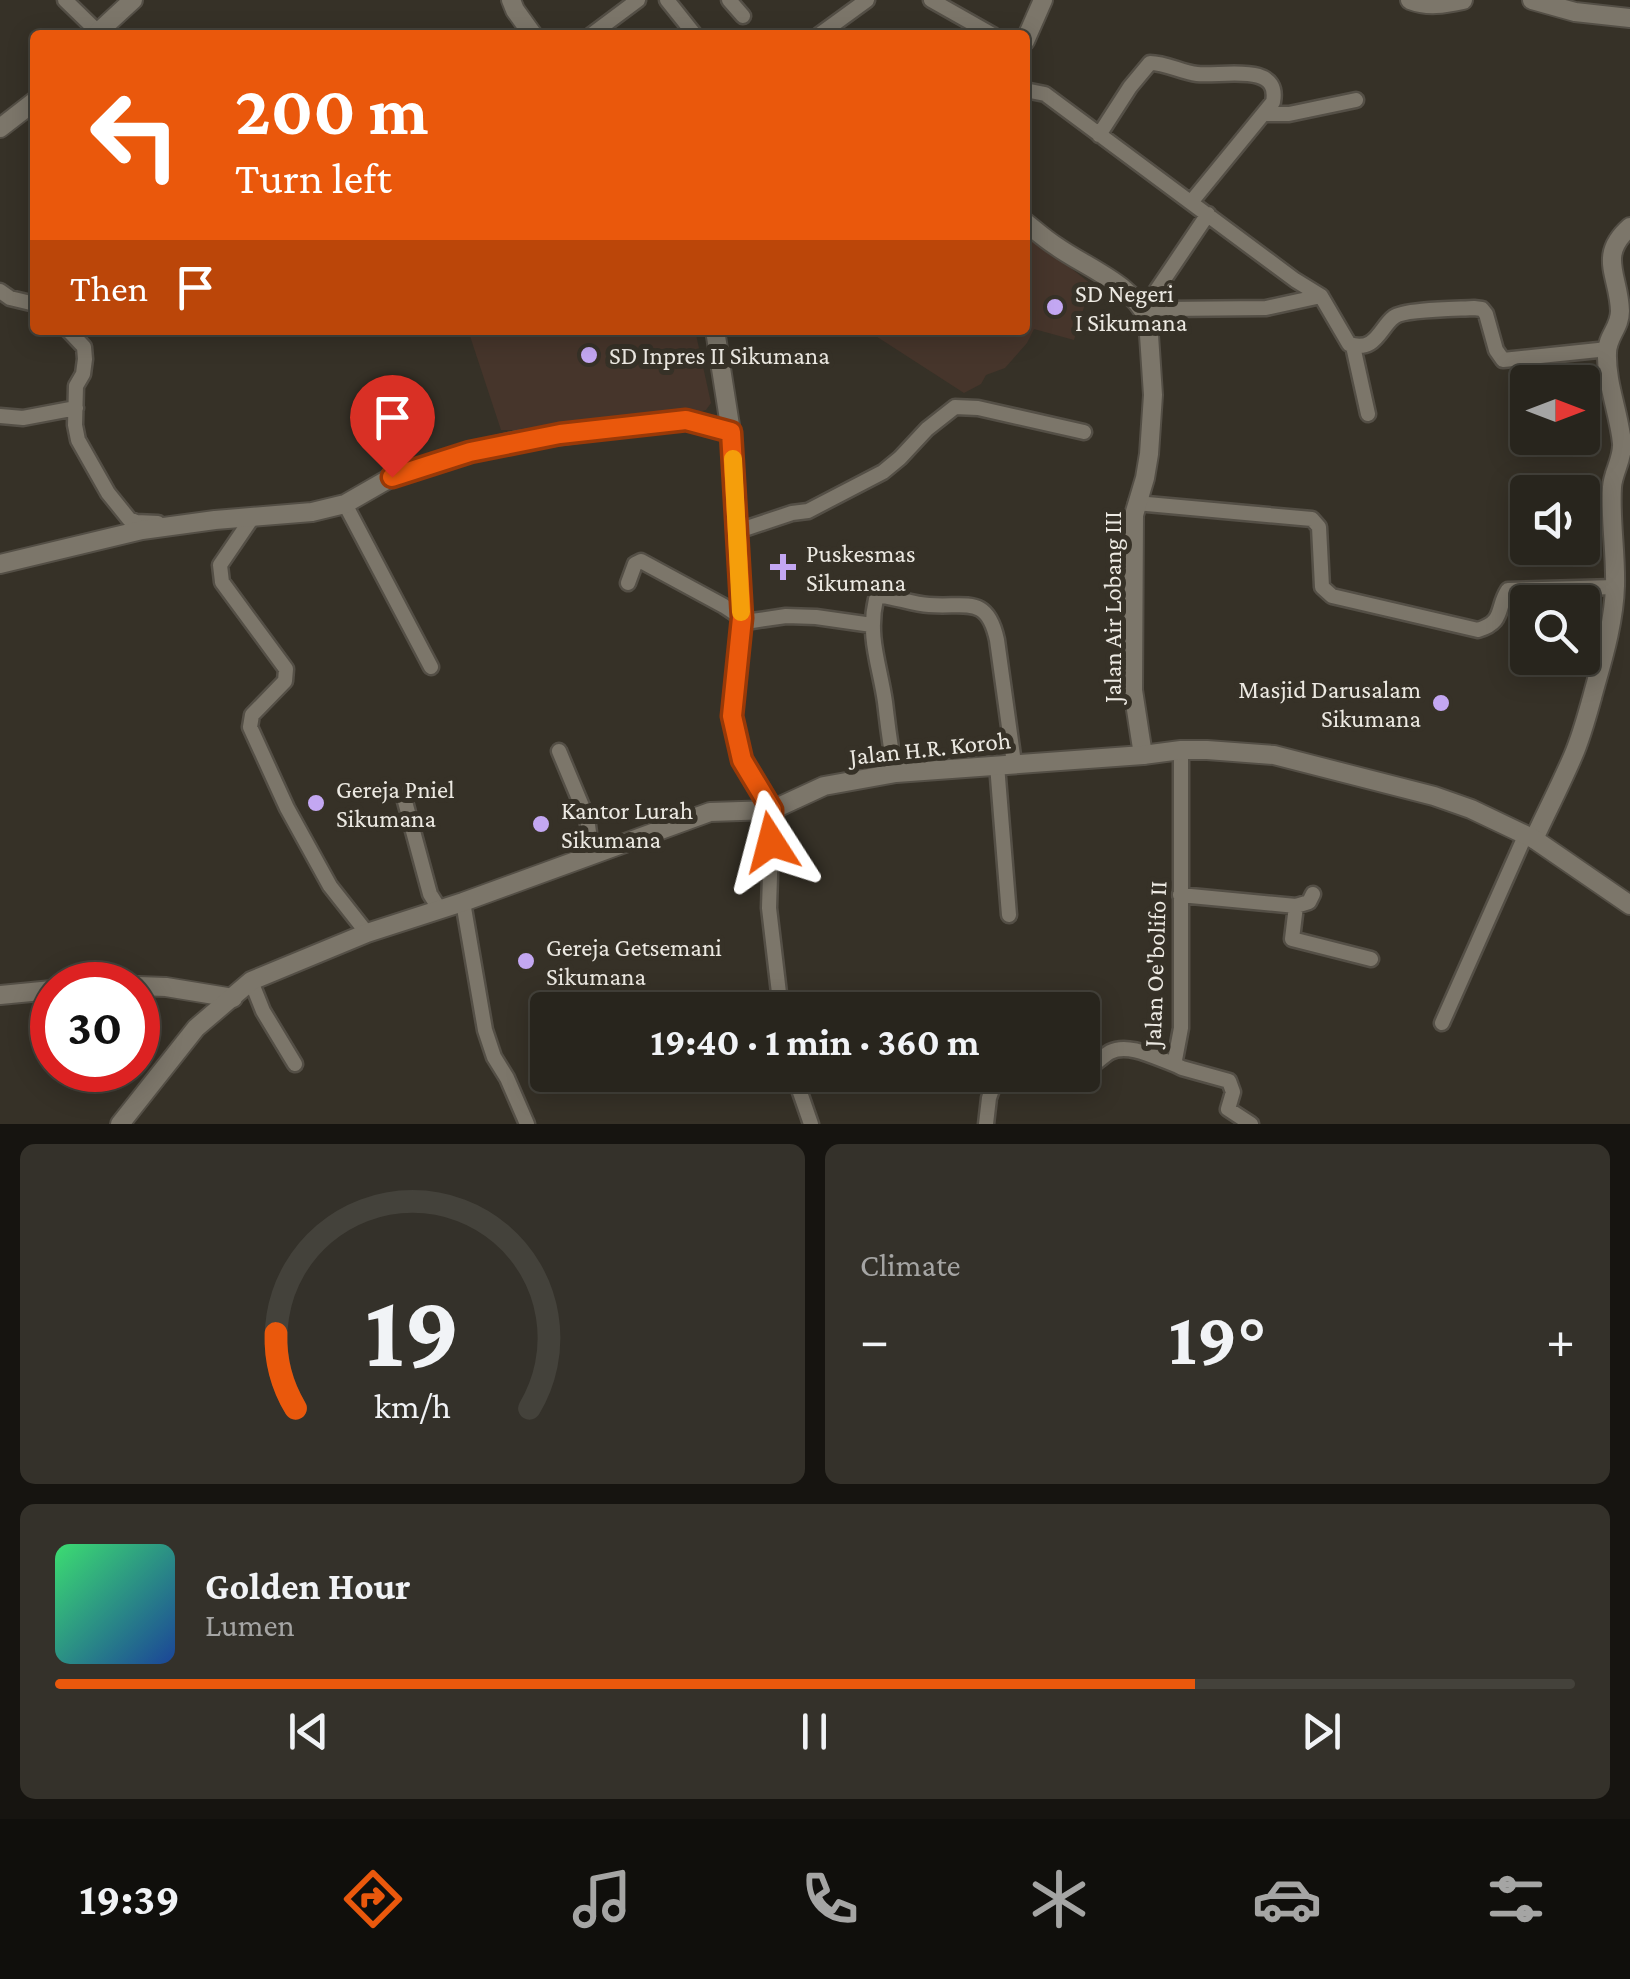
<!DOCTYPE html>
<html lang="en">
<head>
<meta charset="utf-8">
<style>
  body { margin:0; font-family:"Crimson Pro",serif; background:#34312a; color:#f1f3f6; height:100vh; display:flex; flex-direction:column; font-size:38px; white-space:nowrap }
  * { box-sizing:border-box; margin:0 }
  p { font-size:32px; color:#a5a5a4 }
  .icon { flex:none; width:55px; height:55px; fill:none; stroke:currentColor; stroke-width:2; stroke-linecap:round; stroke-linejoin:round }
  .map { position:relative; height:1124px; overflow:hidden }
  .panel { display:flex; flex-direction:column; gap:20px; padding:20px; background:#161410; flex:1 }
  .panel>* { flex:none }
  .banner { position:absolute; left:30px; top:30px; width:1000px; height:305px; border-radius:10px; box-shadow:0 5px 25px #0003,0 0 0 2px #44423b; background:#ea580c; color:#fff; overflow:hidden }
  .needle { width:65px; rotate:90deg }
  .tools { position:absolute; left:1510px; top:365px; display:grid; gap:20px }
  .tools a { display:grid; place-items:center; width:90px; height:90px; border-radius:10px; background:#28251d; box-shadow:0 5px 25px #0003,0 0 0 2px #44423b; font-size:50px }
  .speed { position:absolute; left:30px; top:962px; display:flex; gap:20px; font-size:50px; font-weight:700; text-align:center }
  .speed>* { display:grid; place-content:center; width:130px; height:130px; border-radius:50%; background:#28251d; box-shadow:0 5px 25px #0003,0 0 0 2px #44423b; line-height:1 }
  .speed .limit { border:15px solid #d22; background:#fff; color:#111 }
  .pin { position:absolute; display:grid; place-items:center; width:85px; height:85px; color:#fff; margin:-102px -42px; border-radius:50% 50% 50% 0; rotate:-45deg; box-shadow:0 0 10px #0007 }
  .pin .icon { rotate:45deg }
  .me { position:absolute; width:110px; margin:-55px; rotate:351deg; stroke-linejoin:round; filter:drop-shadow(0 0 8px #0008) }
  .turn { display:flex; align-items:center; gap:35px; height:210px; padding:0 40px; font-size:45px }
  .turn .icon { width:130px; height:130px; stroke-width:2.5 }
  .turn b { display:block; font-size:70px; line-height:85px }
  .then { display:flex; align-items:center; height:95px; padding:0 40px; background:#0003; gap:20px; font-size:38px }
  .big { font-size:75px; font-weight:700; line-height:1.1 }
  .panel .card { flex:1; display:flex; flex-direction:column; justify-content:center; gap:15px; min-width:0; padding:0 35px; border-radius:15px; background:#34312a }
  .panel .dial { align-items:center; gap:0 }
  .dial svg { height:260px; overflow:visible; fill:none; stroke:#44423b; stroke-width:7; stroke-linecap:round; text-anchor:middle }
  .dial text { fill:#f1f3f6; stroke:none }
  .song { display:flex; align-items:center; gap:30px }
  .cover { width:120px; height:120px; border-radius:15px; background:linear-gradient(135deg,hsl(140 70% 55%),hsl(220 70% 35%)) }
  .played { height:10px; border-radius:5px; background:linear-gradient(90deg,#ea580c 75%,#44423b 75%) }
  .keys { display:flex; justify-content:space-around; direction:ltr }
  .heat { display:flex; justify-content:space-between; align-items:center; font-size:55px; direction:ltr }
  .panel .tiles { flex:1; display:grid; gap:20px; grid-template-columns:1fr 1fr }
  .card:last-child { grid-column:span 2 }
  .trip { position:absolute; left:530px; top:992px; width:570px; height:100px; border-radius:10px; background:#28251d; box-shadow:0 5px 25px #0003,0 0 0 2px #44423b; font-weight:700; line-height:100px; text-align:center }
  .tabs { display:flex; height:160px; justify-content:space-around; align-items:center; background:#100f0c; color:#a5a5a4 }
  .tabs .icon { width:70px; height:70px }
  .tabs .active { color:#ea580c }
  .tabs b { font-size:45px; color:#f1f3f6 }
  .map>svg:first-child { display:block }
</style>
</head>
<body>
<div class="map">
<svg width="1630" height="1124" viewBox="0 0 1630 1124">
  <rect width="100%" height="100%" fill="#363127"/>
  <path fill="#46352b" d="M1025,232L1091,284L1074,340L1034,329L1027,343L1005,368L986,375L981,384L964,393L868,331L1025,330Z
    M468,330H695L711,403L706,410L675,417L544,430H501Z"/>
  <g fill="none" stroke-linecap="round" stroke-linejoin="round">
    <g stroke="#544f46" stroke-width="19">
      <path id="minor" d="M65,0L99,33
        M667,0L695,35
        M729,0L743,16
        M931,0L993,35
        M591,35L638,0
        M819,35L867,0
        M1025,90L1045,94L1295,280L1321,296L1349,344C1376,353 1380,327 1394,317C1404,309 1459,309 1474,308L1482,309L1486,314L1496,350L1503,360L1608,349
        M1265,114H1289L1356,100
        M1099,135L1130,87L1150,63C1166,63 1181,72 1197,74C1220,77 1281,61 1273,102L1192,201
        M0,291L10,298L35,304
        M1144,307L1167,309L1266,308L1321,296
        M1144,309L1208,214
        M68,330L84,347L85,359L83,374L76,386L75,425L78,440L108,493L129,519L136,522L158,523
        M1353,346L1368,414
        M0,416L23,418L76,408
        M1136,503L1312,519L1319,527L1322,587L1332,596L1478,630C1505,622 1496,608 1508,590L1615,587
        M345,504L431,667
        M252,518L220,565L222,582L286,669L285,681L252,715L250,727L287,808L330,886L367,933
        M738,531L792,513L808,511L883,472L900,458L927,429L955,407L978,408L1084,432
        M628,583L635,564L641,561L724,606L742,618L752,621L786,616L816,617L872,625
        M1181,750V1028L1175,1060L1176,1065L1182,1068L1229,1081L1233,1092L1228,1109L1251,1124
        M559,751L587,818L592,854
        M997,765L1009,915
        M896,773C890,749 888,726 885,702C880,666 867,637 876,599L882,596C898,598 913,604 929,605C966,608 987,594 997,640L1014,763
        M403,794L430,894L440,910
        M772,810L769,908L781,1010
        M1180,895L1296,906L1292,939L1371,959
        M463,902L485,1030L494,1057L507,1078L527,1124
        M1296,906L1309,902L1313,894
        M251,981L263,1011L295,1064
        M1442,1023L1525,836
        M1082,1072C1093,1067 1100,1058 1110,1052C1129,1042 1158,1059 1176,1065
        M794,1075L811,1124
        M986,1124L989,1098L997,1075"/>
    </g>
    <g stroke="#544f46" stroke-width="22">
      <path id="tertiary" d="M511,0L515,10L533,35
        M1410,0C1428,7 1444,4 1463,0
        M1532,0L1575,12L1630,18
        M95,35L133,0
        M1025,41L1043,0
        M0,128L35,101
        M1025,222C1035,230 1045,239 1056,246C1087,268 1133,284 1148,320L1153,395L1149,454L1145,478L1134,515L1133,690L1143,755
        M715,330L731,432L742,618L732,716L742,760L772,810
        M0,564L142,530L215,520L312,512L345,504L392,477L470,452L517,441L685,419L731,432
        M1534,839C1547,811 1561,784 1573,756C1583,733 1589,708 1596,683C1605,652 1614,619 1615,586C1616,553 1610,520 1612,487C1613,472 1623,459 1622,443C1619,413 1606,383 1607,353C1607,336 1620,328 1620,311C1619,275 1597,256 1630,227
        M138,986L166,987L233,998
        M0,995L52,990"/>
    </g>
    <g stroke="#544f46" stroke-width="22">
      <path id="secondary" d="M120,1124L196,1028L251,981L367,933L463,902L710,812L772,810L824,786L896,773L1143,755L1181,750H1207L1274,755L1434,796L1471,809L1534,839L1630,905"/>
    </g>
    <use href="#minor" stroke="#7c766a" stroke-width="14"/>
    <use href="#tertiary" stroke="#7c766a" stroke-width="18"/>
    <use href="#secondary" stroke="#7c766a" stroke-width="18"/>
  </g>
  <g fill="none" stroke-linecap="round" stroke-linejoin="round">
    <g stroke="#983908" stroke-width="25">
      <path id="route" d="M392,477L470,452L560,434L686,420L731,432L742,618L732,716L742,760L772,810L771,842"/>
    </g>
    <use href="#route" stroke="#ea580c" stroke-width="18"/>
    <path stroke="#f59e0b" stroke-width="18" d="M733,459L741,612"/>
  </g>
  <g fill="#c3a7f2" stroke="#363127" stroke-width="4">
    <circle cx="1055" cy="307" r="10"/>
    <circle cx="589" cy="355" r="10"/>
    <path d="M778 552h10v10h10v10h-10v10h-10v-10h-10v-10h10z"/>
    <circle cx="1441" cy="703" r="10"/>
    <circle cx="316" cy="803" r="10"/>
    <circle cx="541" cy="824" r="10"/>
    <circle cx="526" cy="961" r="10"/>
  </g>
  <g text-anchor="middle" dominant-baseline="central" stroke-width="10" stroke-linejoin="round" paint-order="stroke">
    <g font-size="25" fill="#ece9e2" stroke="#363127" text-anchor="start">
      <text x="1075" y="293">SD Negeri<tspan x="1075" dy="29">I Sikumana</tspan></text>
      <text x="609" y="355">SD Inpres II Sikumana</text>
      <text x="806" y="553">Puskesmas<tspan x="806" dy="29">Sikumana</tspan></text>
      <text x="1421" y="689" text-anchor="end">Masjid Darusalam<tspan x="1421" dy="29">Sikumana</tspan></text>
      <text x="336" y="789">Gereja Pniel<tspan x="336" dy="29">Sikumana</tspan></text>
      <text x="561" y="810">Kantor Lurah<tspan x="561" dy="29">Sikumana</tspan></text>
      <text x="546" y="947">Gereja Getsemani<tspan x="546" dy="29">Sikumana</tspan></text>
    </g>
    <g font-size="25" fill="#ece9e2" stroke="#363127">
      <text transform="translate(1112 607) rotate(-90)">Jalan Air Lobang III</text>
      <text transform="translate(930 748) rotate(-6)">Jalan H.R. Koroh</text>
      <text transform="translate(1155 964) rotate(-88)">Jalan Oe'bolifo II</text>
    </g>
  </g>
</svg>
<div class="tools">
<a><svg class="needle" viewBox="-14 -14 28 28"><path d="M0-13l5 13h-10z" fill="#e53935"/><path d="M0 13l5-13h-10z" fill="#a5a5a4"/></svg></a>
<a><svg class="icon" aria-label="sound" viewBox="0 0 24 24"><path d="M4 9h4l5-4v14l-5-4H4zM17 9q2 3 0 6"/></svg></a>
<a><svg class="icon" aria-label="search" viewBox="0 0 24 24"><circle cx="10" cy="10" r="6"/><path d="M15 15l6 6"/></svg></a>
</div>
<div class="speed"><div class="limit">30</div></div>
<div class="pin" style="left:392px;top:477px;background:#d93025"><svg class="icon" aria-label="arrive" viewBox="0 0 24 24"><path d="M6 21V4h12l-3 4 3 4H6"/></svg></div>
<svg class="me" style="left:771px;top:842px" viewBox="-20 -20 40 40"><path d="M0-17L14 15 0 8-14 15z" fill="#ea580c" stroke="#fff" stroke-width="4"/></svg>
<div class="trip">19:40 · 1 min · 360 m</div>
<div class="banner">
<div class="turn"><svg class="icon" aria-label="left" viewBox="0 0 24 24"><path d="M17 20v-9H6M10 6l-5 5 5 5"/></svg><div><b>200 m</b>Turn left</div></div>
<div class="then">Then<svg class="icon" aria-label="arrive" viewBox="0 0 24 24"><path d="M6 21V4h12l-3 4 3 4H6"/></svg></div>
</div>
</div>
<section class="panel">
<div class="tiles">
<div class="card dial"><svg viewBox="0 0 100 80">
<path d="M14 69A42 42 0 1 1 86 69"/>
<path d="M14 69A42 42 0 0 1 8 46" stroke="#ea580c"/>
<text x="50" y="56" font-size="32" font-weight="700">19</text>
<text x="50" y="72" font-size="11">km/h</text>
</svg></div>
<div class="card"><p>Climate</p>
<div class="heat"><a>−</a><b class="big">19°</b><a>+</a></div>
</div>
<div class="card">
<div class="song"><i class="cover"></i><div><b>Golden Hour</b><p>Lumen</p></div></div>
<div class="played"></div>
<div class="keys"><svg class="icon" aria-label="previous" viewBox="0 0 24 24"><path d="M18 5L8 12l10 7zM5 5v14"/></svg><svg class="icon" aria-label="pause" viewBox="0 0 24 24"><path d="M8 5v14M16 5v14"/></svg><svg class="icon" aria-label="next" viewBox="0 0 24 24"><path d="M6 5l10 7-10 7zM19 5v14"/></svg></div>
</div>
</div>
</section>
<nav class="tabs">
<b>19:39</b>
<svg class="icon active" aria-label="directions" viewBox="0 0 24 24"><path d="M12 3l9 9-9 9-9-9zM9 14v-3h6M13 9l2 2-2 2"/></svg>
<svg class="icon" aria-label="music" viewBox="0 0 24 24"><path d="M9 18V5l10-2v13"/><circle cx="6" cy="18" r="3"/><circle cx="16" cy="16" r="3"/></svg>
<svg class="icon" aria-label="phone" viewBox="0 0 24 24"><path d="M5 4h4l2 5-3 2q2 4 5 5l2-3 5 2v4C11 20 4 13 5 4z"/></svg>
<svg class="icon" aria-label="climate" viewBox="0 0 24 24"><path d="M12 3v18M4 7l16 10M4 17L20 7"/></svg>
<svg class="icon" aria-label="car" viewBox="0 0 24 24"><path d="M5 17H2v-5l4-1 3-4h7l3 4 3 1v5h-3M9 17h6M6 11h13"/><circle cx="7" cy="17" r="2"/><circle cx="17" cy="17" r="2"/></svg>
<svg class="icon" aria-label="filters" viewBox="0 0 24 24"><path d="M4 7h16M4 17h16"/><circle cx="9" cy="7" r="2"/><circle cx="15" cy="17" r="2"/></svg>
</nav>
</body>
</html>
